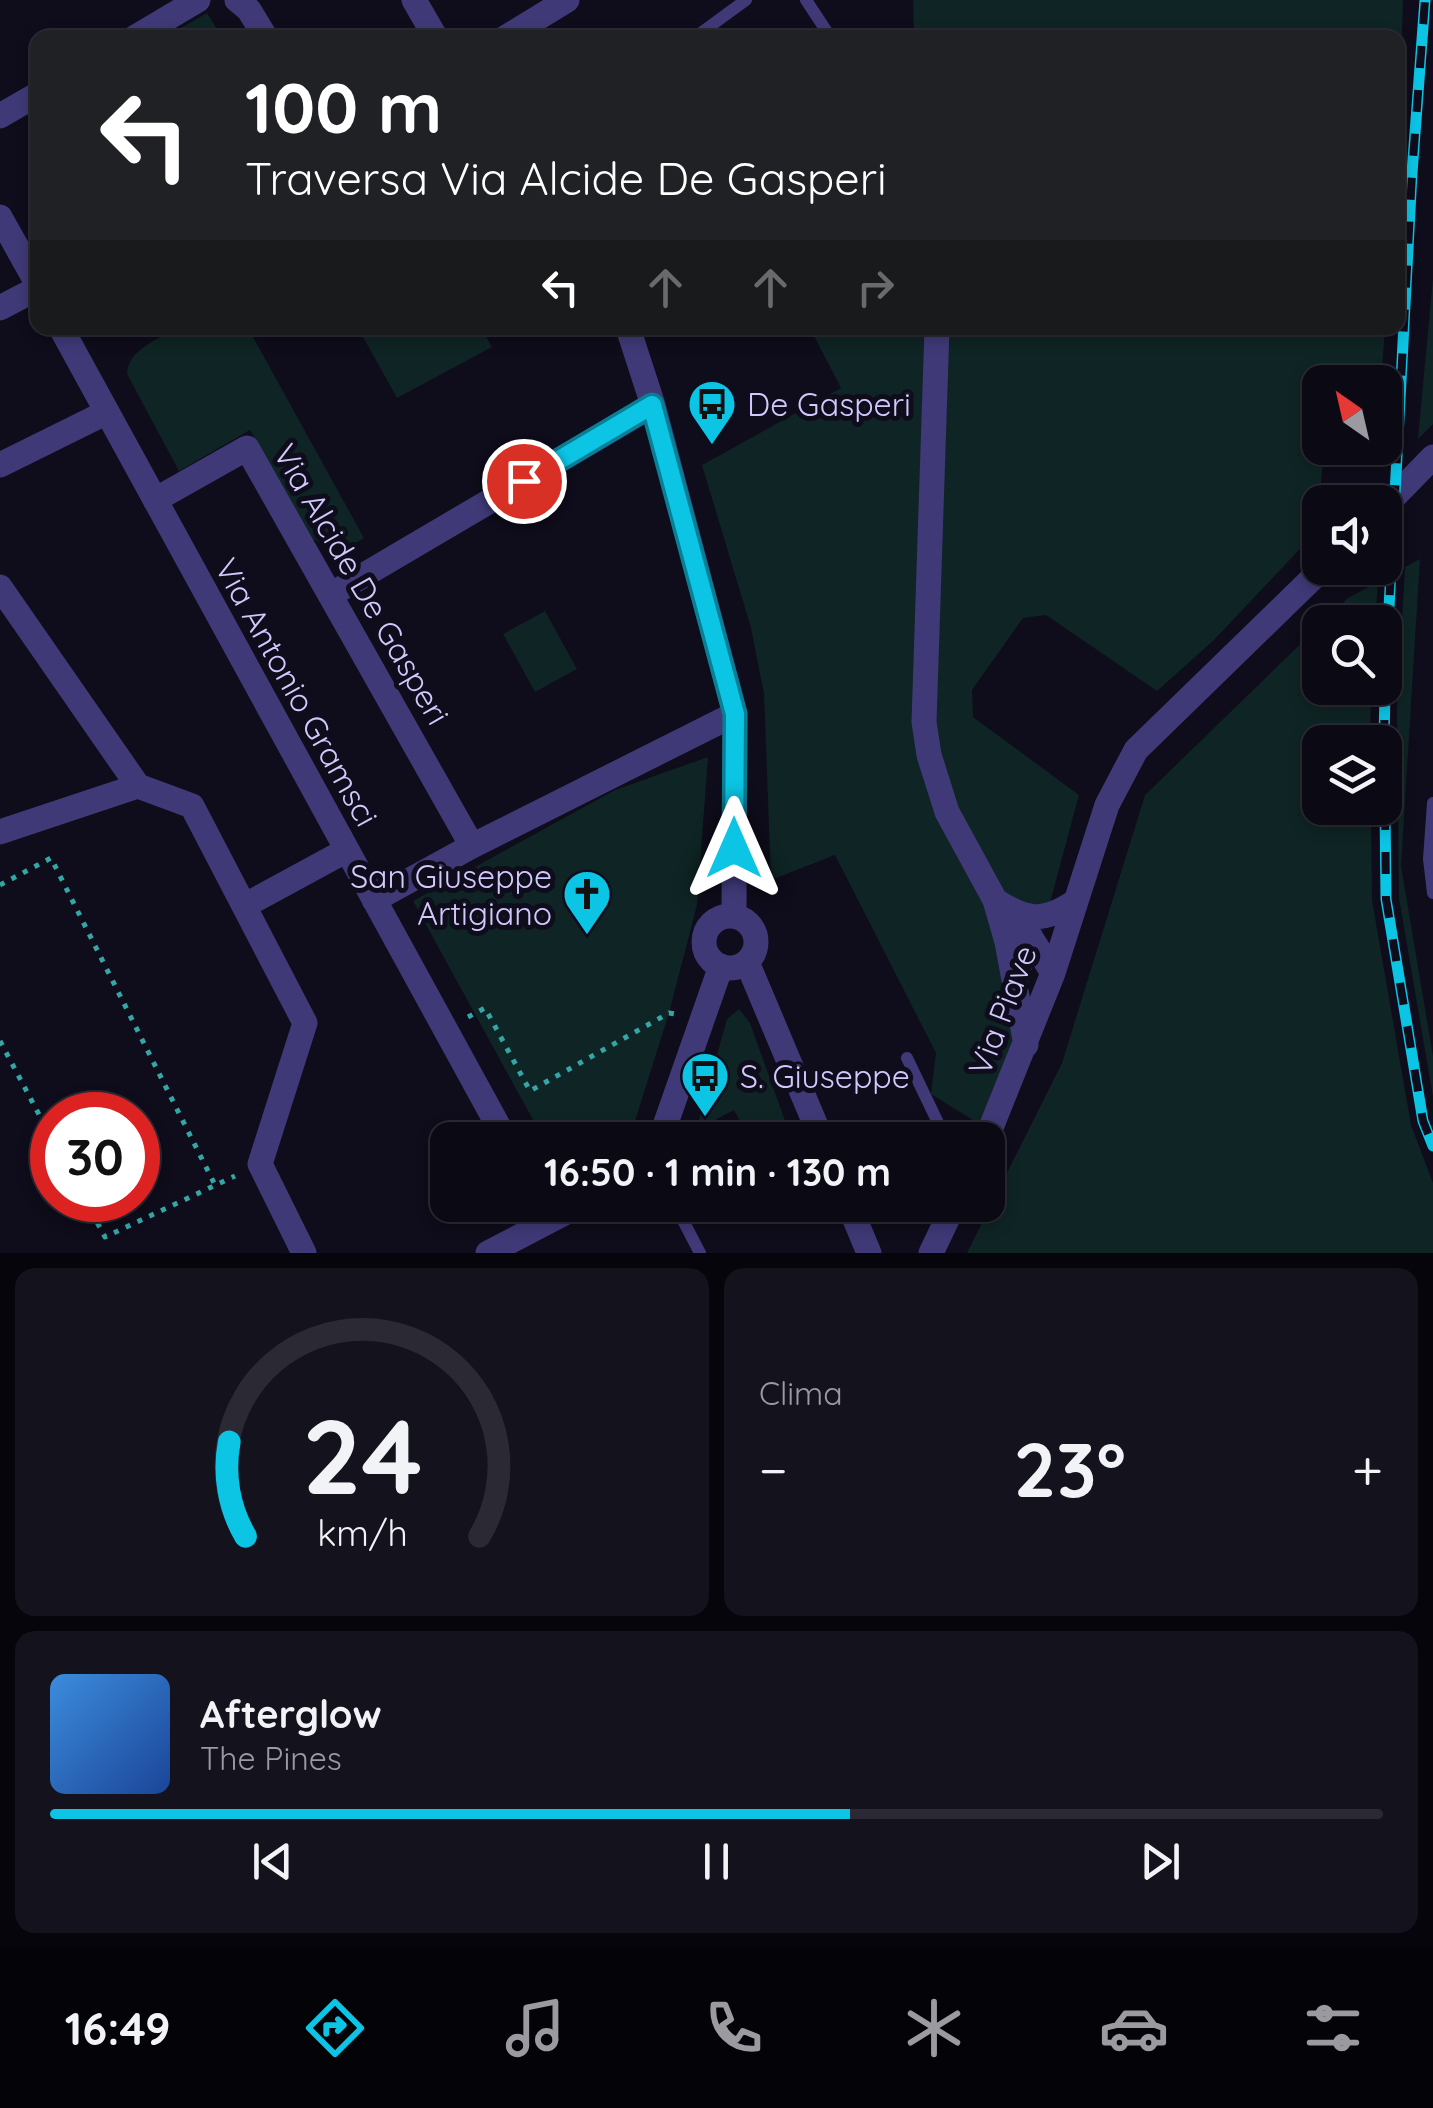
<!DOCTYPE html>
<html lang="it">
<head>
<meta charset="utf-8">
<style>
  body { margin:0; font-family:Quicksand,sans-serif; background:#14121d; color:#f1f3f6; height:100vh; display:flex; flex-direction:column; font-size:38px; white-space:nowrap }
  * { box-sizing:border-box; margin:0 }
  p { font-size:32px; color:#9a9aa0 }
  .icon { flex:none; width:55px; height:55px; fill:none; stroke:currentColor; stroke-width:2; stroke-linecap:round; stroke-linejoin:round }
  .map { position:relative; height:1253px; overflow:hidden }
  .sheet { display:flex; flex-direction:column; gap:15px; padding:15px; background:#06050b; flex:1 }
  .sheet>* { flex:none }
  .hud { position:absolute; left:30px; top:30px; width:1375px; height:305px; border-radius:20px; box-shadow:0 5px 15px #0003,0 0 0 2px #2b2a34; background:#202124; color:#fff; overflow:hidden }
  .needle { width:65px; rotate:326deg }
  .fabs { position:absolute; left:1302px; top:365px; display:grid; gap:20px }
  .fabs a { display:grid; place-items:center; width:100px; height:100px; border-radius:20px; background:#0b0914; box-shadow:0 5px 15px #0003,0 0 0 2px #2b2a34; font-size:50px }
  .speed { position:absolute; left:30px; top:1092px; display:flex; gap:20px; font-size:50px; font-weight:700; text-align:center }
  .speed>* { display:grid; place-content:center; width:130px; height:130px; border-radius:50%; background:#0b0914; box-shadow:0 5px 15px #0003,0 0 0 2px #2b2a34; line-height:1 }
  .speed .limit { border:15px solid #d22; background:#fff; color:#111 }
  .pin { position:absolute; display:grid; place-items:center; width:85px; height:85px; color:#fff; margin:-42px; border:5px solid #fff; border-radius:50%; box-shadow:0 2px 10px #0007 }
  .me { position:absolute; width:110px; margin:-55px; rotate:0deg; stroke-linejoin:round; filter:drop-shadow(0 0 8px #0008) }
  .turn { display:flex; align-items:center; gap:35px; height:210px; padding:0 50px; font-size:45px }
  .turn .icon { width:130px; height:130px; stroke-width:2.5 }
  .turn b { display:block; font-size:70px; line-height:85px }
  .lanes { display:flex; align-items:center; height:95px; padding:0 50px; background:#0003; justify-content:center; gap:50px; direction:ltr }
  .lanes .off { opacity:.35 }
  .big { font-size:75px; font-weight:700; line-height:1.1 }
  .sheet .tile { flex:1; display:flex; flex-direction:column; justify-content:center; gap:15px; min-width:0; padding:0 35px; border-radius:20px; background:#14121d }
  .sheet .dial { align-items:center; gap:0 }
  .dial svg { height:260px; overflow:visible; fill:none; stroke:#2b2a34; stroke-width:7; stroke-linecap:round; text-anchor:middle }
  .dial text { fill:#f1f3f6; stroke:none }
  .song { display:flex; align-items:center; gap:30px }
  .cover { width:120px; height:120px; border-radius:15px; background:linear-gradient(135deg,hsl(210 70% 55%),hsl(220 70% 35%)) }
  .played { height:10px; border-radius:5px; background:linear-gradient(90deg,#0cc4e4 60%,#2b2a34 60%) }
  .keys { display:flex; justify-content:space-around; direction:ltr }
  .heat { display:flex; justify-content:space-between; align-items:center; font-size:55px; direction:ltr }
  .sheet .tiles { flex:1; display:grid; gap:15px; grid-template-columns:1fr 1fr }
  .tile:last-child { grid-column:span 2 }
  .trip { position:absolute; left:430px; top:1122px; width:575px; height:100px; border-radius:20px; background:#0b0914; box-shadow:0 5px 15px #0003,0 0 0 2px #2b2a34; font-weight:700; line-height:100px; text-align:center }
  .tab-bar { display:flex; height:160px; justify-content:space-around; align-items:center; background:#040408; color:#9a9aa0 }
  .tab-bar .icon { width:70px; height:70px }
  .tab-bar .active { color:#0cc4e4 }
  .tab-bar b { font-size:45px; color:#f1f3f6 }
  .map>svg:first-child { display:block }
</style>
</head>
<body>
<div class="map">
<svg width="1433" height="1253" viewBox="0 0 1433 1253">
  <rect width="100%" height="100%" fill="#0f0c1b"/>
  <path fill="#0f2424" d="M913,0H1403L1398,161V38L914,37Z
    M207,13L222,37H165Z
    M1433,278V424L1418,439Z
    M179,328H248L364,538C345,551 333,550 313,539L250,430L179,471L127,374C128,349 160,338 179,328Z
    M358,328H481L492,347L397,398Z
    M810,328H859L862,332L870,328H1385L1381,382H1320V448H1324L1317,531L1213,641L1157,691L1046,615L1023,618L972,690L973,717L1079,795L1002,1081L979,1124L931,1094L936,1053L835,855L771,880L764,694L751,628L702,465L841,388Z
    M1420,559L1401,866L1433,1056V1097L1399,898L1397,710L1405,567Z
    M1378,582L1375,622H1323L1348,598Z
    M545,611L577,669L535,692L503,634Z
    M1320,625V688H1371L1370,742H1320V808H1371L1372,900L1411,1125L1433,1183V1253H967L1062,1063L1145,795Z
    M708,757L697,905L669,1013L629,1140H544L413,901L615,790Z
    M739,1009L750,1023L792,1140H750L734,1110L696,1130L727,1019Z"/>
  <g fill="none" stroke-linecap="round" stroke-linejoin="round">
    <path stroke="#33a6a5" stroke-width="5" stroke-dasharray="5 8" stroke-linecap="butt" d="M0,885L51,858L215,1185
      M468,1017L485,1008L530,1091L669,1013L675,1014
      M0,1041L52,1139
      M85,1200L105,1237L235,1176"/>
    <path stroke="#3f3977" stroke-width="12" d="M806,0L831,38
      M694,38L746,0
      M1433,803L1429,859L1433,893
      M907,1058L942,1131L956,1140
      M675,1205L700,1253"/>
    <path stroke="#3f3977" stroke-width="25" d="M237,0L249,10L266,38
      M414,0L436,38
      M134,38L198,0
      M505,38L567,0
      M0,116L38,94
      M0,217L38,285
      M0,308L38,288
      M61,328L506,1140
      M628,328L653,405L735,714L734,915
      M937,328L924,722L929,755L947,812L995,900L1007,942L1026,1045
      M0,465L107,412
      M155,500L247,448L472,846
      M1385,506L1433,457
      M0,587L138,786
      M332,594L653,405
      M0,832L138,786L192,806L305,1023L260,1164L304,1253
      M374,900L472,846L735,714
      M995,900C1026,921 1044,923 1076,901
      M244,906L347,850
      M1016,914L1053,973
      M704 942a26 26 0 1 1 52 0a26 26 0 1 1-52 0Z
      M747,962L822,1140
      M660,1140L721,966
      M986,1140L1053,973L1107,805L1136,750L1323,568
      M849,1205L869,1253
      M488,1253L580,1205
      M931,1253L954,1205"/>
    <g stroke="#0cc4e4" stroke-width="11">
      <path id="rail" d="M1385,683L1412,173L1425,0
        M1384,742L1385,688
        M1385,808L1386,899L1423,1121L1433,1146"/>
    </g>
    <use href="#rail" stroke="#0f0c1b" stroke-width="8" stroke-dasharray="22" stroke-linecap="butt"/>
  </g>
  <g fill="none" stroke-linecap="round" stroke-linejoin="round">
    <g stroke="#087f94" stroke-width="25">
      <path id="route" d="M524,481L652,405L735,714L734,848"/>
    </g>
    <use href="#route" stroke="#0cc4e4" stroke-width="18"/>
  </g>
  <defs>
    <g id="bus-pin" transform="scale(2.5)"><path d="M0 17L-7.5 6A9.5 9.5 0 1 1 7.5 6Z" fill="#0cc4e4" stroke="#0f0c1b"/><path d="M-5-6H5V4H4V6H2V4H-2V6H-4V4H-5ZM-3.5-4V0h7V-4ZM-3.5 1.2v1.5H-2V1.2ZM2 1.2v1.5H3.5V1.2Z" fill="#111"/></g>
    <g id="church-pin" transform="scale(2.5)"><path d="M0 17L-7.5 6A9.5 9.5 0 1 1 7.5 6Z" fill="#0cc4e4" stroke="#0f0c1b"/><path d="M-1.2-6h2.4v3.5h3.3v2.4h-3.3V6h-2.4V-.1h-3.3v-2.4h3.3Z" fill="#111"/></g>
  </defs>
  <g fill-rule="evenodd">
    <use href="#bus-pin" x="712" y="404"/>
    <use href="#church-pin" x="587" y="894"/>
    <use href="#bus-pin" x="705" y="1076"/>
  </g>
  <g text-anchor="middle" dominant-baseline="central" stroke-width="10" stroke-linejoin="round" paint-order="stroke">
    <g font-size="32" fill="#d1c9fc" stroke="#0f0c1b" text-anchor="start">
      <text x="747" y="404">De Gasperi</text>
      <text x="552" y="876" text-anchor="end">San Giuseppe<tspan x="552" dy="37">Artigiano</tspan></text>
      <text x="740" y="1076">S. Giuseppe</text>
    </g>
    <g font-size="32" fill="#d1c9fc" stroke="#0f0c1b">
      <text transform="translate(362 584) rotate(60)">Via Alcide De Gasperi</text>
      <text transform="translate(297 692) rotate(61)">Via Antonio Gramsci</text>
      <text transform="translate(1002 1010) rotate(-69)">Via Piave</text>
    </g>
  </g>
</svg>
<div class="fabs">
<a><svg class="needle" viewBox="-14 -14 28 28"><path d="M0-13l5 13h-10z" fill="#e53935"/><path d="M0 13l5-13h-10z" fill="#9a9aa0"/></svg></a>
<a><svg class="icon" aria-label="sound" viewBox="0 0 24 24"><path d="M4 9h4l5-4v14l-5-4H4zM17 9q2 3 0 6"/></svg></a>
<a><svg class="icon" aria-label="search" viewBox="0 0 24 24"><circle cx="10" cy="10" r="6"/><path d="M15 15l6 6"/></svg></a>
<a><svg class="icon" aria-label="layers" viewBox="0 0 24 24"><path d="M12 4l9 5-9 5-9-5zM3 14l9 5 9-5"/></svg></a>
</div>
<div class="speed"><div class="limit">30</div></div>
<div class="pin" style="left:524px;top:481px;background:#d93025"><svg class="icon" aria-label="arrive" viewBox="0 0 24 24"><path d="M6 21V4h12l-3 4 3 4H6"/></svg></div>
<svg class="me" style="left:734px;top:848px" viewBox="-20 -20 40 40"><path d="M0-17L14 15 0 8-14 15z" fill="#0cc4e4" stroke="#fff" stroke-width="4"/></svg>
<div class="trip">16:50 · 1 min · 130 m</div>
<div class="hud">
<div class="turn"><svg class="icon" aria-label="left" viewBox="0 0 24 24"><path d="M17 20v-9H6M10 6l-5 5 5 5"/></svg><div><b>100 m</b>Traversa Via Alcide De Gasperi</div></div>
<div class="lanes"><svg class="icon" aria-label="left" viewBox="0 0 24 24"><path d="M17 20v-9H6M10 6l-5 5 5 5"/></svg><svg class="icon off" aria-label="ahead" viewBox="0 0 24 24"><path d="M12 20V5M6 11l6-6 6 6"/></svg><svg class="icon off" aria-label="ahead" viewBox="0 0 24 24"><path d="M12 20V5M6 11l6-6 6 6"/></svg><svg class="icon off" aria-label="right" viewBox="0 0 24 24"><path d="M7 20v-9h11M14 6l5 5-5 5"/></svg></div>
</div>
</div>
<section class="sheet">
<div class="tiles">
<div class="tile dial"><svg viewBox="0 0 100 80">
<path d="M14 69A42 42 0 1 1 86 69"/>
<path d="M14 69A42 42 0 0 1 9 40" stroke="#0cc4e4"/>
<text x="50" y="56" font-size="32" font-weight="700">24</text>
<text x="50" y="72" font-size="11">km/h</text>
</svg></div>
<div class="tile"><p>Clima</p>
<div class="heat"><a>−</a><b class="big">23°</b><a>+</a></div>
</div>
<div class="tile">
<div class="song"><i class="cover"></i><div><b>Afterglow</b><p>The Pines</p></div></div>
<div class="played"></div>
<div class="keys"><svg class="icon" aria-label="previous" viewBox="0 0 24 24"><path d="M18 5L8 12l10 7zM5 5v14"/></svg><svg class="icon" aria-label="pause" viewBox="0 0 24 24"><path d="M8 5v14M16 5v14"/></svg><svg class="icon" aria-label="next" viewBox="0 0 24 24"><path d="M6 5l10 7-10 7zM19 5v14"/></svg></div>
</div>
</div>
</section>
<nav class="tab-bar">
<b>16:49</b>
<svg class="icon active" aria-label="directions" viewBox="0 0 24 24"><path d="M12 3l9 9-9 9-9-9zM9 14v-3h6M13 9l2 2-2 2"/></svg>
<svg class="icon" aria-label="music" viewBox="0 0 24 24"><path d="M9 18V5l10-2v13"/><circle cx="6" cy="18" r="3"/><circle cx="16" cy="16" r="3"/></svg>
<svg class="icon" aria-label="phone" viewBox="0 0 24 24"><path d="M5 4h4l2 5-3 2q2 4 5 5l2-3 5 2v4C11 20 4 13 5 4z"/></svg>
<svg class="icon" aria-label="climate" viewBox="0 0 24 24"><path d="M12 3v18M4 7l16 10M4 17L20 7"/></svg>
<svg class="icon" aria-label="car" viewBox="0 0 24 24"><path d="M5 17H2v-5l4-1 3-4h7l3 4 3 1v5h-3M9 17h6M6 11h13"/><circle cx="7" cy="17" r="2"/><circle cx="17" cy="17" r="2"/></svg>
<svg class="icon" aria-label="filters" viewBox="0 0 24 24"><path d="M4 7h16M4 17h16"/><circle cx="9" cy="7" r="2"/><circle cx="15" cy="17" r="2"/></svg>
</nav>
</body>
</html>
